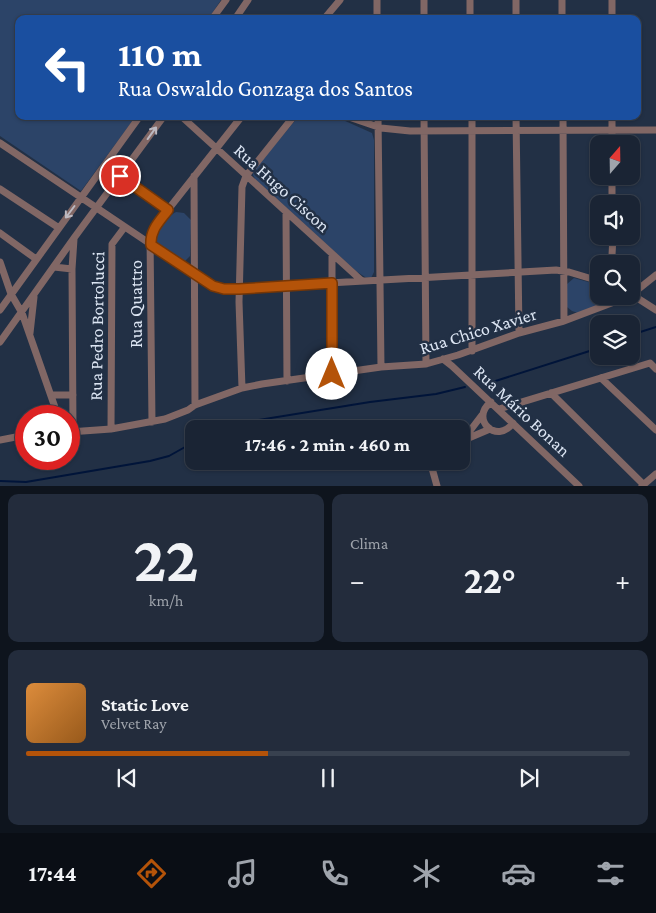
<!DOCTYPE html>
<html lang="pt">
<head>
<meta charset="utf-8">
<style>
  body { margin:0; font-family:"Crimson Pro",serif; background:#232c3c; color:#f1f3f6; height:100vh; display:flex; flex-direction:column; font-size:19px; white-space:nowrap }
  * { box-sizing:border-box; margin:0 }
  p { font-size:16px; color:#9fa4ac }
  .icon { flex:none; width:28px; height:28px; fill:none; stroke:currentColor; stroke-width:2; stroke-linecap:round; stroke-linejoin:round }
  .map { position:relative; height:486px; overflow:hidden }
  .drawer { display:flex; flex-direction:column; gap:8px; padding:8px; background:#0e141d; flex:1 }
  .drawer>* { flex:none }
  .guide { position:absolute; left:15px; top:15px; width:626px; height:105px; border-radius:10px; box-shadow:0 1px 4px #0004,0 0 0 1px #38414f; background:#1a4fa0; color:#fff; overflow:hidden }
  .needle { width:32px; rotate:20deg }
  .buttons { position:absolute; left:590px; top:135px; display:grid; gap:10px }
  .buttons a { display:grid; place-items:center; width:50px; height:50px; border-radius:10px; background:#1a2434; box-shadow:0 1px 4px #0004,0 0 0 1px #38414f; font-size:25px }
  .speed { position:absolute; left:15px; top:405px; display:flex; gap:10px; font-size:25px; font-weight:700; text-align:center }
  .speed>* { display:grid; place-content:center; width:65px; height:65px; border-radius:50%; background:#1a2434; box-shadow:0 1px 4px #0004,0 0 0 1px #38414f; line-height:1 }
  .speed .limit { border:8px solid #d22; background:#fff; color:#111 }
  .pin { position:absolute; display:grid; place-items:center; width:42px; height:42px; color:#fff; margin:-21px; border:2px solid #fff; border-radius:50%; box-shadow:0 1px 5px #0007 }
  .me { position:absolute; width:55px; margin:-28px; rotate:0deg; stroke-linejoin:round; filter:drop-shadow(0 0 4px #0008) }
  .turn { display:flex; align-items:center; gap:18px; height:105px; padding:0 20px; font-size:22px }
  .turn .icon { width:65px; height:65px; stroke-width:2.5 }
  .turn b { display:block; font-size:35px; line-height:42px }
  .big { font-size:38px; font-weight:700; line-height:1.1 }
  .drawer .card { flex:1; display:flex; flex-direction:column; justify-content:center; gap:8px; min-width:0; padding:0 18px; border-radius:10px; background:#232c3c }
  .drawer .dial { align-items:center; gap:0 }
  .dial b { font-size:65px; line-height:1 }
  .song { display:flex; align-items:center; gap:15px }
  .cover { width:60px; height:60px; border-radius:8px; background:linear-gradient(135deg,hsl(30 70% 55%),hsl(30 70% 35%)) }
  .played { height:5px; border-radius:2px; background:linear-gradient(90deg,#b45309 40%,#38414f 40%) }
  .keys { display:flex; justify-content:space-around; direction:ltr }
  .heat { display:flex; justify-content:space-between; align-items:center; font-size:28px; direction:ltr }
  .drawer .tiles { flex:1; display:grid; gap:8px; grid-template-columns:1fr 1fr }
  .card:last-child { grid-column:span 2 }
  .trip { position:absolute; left:185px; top:420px; width:285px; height:50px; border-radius:10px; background:#1a2434; box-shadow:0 1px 4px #0004,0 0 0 1px #38414f; font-weight:700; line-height:50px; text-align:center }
  .dock { display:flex; height:80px; justify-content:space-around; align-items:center; background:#0a0e15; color:#9fa4ac }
  .dock .icon { width:35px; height:35px }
  .dock .on { color:#b45309 }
  .dock b { font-size:22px; color:#f1f3f6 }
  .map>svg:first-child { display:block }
</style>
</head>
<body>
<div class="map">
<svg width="656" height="486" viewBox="0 0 656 486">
  <rect width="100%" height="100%" fill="#223045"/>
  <path fill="#2c4468" d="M0,0H221L208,19H19V116H136L81,191L0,136Z
    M299,116H334L372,133L374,140V272L371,278L365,277L356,271L255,179L253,175L254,170Z
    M176,212L184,213L191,220L190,256L185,261H181C166,251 146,245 162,226C166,221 170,215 176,212Z
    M574,278L599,285V296H615V299L578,313L572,311L567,307V284Z"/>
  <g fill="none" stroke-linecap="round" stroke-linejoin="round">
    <path stroke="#001439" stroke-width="2" d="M631,335L656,327
      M486,384L599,348
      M232,429L253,421L370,402L436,394L465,387
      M0,481L26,482L150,461L169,456L194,442"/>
    <path stroke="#816765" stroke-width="7" d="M377,0V19
      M424,0V19
      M470,0V19
      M516,0V19
      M562,0V19
      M212,19L226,0
      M235,19L248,0
      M324,19L340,0
      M612,19V0
      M181,116L362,281
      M346,116L381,128L410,131L656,130
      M378,116L381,367
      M424,116L426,364
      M516,116L519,333
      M563,116L564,321
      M612,116V144
      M0,143C71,190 142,239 213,286L224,289L556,270L569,272L599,281
      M120,176L168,210
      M194,176L195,405
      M612,176V204
      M0,189L59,228
      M286,212L287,381
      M0,233L36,259
      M332,254V374
      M0,262L11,294L22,313L58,416
      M609,264L612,255L613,236
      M54,267L72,269
      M631,294L656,310
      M631,295L656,275
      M0,310L140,116
      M30,333L34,297
      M0,342L74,238L164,116
      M472,351V116
      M443,359L452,366L579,486
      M601,378L656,430
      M242,388L239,302L242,187L246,176L294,116
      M551,393L644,485
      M51,395H73
      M491,402C469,419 497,445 513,423
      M499,409L650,363L656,369
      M152,422L150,236L152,230L242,116
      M111,429L112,244L124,228
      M73,431L72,269L74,239
      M69,432L111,429L165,419L188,410L195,405L242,388L262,384L381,367L426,364L458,355L519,333L564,321L630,296
      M0,440L26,435
      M463,440L482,415
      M464,440L490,429
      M430,461L437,486
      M642,486L656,474"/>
  </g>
  <defs><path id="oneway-shaft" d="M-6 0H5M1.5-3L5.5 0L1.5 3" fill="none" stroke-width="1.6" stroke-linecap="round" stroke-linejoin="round" transform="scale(1.25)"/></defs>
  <g stroke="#bcb9c1">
    <use href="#oneway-shaft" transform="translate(152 133) rotate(-54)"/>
    <use href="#oneway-shaft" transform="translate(70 212) rotate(127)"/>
  </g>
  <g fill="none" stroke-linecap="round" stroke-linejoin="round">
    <g stroke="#753606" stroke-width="12">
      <path id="route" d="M120,176L168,210C159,222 150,230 151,245L213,286L224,289H239L332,283V374"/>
    </g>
    <use href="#route" stroke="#b45309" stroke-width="9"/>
  </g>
  <g text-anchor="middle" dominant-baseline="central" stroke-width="5" stroke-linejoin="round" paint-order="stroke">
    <g font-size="18" fill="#dce5f3" stroke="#223045">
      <text transform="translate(282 188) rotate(42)">Rua Hugo Ciscon</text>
      <text transform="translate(136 304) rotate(-90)">Rua Quattro</text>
      <text transform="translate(97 326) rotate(-89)">Rua Pedro Bortolucci</text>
      <text transform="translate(478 331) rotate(-17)">Rua Chico Xavier</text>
      <text transform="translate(522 411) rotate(43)">Rua Mário Bonan</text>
    </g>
  </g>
</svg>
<div class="buttons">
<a><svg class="needle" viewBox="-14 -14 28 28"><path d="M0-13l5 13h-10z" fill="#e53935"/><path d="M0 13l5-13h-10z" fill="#9fa4ac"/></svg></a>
<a><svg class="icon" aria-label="sound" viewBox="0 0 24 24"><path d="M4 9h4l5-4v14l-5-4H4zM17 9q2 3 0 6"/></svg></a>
<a><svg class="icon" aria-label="search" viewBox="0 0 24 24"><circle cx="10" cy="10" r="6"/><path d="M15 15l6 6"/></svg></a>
<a><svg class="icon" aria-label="layers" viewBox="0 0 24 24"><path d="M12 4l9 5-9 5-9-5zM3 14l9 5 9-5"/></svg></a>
</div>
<div class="speed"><div class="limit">30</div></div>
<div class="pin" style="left:120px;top:176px;background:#d93025"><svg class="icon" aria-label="arrive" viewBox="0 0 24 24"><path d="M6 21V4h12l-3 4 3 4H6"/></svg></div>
<svg class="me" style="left:332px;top:374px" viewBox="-20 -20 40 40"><circle r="19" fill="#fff"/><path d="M0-13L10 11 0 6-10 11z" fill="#b45309"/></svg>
<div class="trip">17:46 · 2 min · 460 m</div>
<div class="guide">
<div class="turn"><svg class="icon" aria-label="left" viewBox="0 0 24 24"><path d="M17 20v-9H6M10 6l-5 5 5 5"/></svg><div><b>110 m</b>Rua Oswaldo Gonzaga dos Santos</div></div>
</div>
</div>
<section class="drawer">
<div class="tiles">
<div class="card dial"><b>22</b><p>km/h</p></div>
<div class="card"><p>Clima</p>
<div class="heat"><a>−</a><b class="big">22°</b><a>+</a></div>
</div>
<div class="card">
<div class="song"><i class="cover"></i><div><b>Static Love</b><p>Velvet Ray</p></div></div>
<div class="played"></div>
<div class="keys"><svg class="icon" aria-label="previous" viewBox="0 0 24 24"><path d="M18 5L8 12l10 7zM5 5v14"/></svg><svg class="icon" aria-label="pause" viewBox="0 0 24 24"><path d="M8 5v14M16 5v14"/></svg><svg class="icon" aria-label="next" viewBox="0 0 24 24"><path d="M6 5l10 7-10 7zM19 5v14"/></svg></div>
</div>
</div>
</section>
<nav class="dock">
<b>17:44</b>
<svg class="icon on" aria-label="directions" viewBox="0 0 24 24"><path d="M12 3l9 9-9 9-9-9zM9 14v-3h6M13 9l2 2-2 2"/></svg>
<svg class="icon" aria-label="music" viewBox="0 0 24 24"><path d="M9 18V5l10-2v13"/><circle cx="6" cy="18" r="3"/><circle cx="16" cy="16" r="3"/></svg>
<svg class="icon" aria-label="phone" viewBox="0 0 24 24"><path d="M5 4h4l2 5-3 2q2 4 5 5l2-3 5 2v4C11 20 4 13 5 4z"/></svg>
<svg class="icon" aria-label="climate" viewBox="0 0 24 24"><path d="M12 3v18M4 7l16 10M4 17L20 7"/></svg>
<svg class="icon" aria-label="car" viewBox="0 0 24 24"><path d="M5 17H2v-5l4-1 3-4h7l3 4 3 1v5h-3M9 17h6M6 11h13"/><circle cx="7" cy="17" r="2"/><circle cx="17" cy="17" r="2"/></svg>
<svg class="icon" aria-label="filters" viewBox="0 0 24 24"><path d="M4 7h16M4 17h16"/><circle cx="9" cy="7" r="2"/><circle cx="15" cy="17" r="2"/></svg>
</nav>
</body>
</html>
